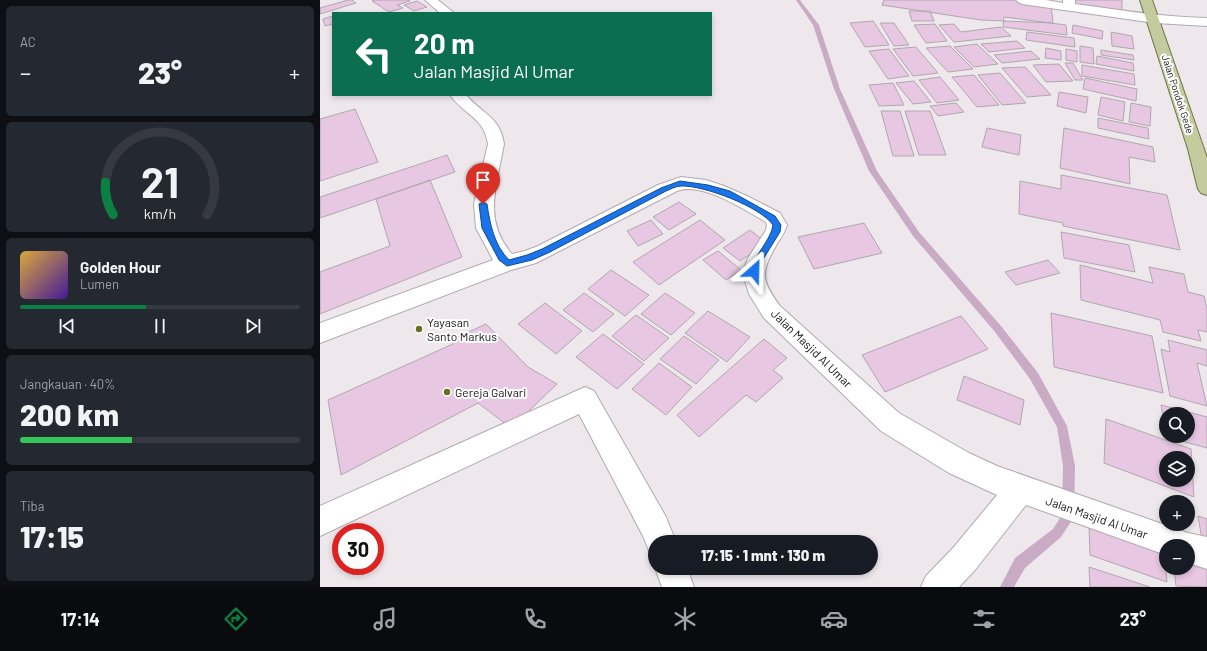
<!DOCTYPE html>
<html lang="id">
<head>
<meta charset="utf-8">
<style>
  body { margin:0; font-family:Barlow,sans-serif; background:#242831; color:#f1f3f6; height:100vh; display:flex; flex-direction:column; font-size:15px; white-space:nowrap }
  * { box-sizing:border-box; margin:0 }
  p { font-size:13px; color:#9ea1a6 }
  .icon { flex:none; width:22px; height:22px; fill:none; stroke:currentColor; stroke-width:2; stroke-linecap:round; stroke-linejoin:round }
  .map { position:relative; flex:1; overflow:hidden }
  .drawer { display:flex; flex-direction:column; gap:6px; padding:6px; background:#0d0f14; width:320px }
  .drawer>* { flex:none }
  .banner { position:absolute; left:12px; top:12px; width:380px; height:84px; border-radius:0px; box-shadow:0 2px 6px #0003; background:#0b6e4f; color:#fff; overflow:hidden }
  .controls { position:absolute; left:839px; top:407px; display:grid; gap:8px }
  .controls a { display:grid; place-items:center; width:36px; height:36px; border-radius:50%; background:#171b24; box-shadow:0 2px 6px #0003; font-size:20px }
  .speed { position:absolute; left:12px; top:523px; display:flex; gap:8px; font-size:20px; font-weight:700; text-align:center }
  .speed>* { display:grid; place-content:center; width:52px; height:52px; border-radius:50%; background:#171b24; box-shadow:0 2px 6px #0003; line-height:1 }
  .speed .limit { border:6px solid #d22; background:#fff; color:#111 }
  .pin { position:absolute; display:grid; place-items:center; width:34px; height:34px; color:#fff; margin:-41px -17px; border-radius:50% 50% 50% 0; rotate:-45deg; box-shadow:0 0 4px #0007 }
  .pin .icon { rotate:45deg }
  .me { position:absolute; width:44px; margin:-22px; rotate:25deg; stroke-linejoin:round; filter:drop-shadow(0 0 3px #0008) }
  .turn { display:flex; align-items:center; gap:14px; height:84px; padding:0 16px; font-size:18px }
  .turn .icon { width:52px; height:52px; stroke-width:2.5 }
  .turn b { display:block; font-size:28px; line-height:34px }
  .big { font-size:30px; font-weight:800; line-height:1.1 }
  .drawer .card { flex:1; display:flex; flex-direction:column; justify-content:center; gap:6px; min-width:0; padding:0 14px; border-radius:6px; background:#242831 }
  .drawer .dial { align-items:center; gap:0 }
  .dial svg { height:104px; overflow:visible; fill:none; stroke:#363941; stroke-width:7; stroke-linecap:round; text-anchor:middle }
  .dial text { fill:#f1f3f6; stroke:none }
  .song { display:flex; align-items:center; gap:12px }
  .cover { width:48px; height:48px; border-radius:6px; background:linear-gradient(135deg,hsl(40 70% 55%),hsl(260 70% 35%)) }
  .played { height:4px; border-radius:2px; background:linear-gradient(90deg,#0b8043 45%,#363941 45%) }
  .keys { display:flex; justify-content:space-around; direction:ltr }
  .heat { display:flex; justify-content:space-between; align-items:center; font-size:22px; direction:ltr }
  .charge { height:6px; border-radius:3px; background:linear-gradient(90deg,#34c759 40%,#363941 0) }
  .trip { position:absolute; left:328px; top:535px; width:230px; height:40px; border-radius:20px; background:#171b24; box-shadow:0 2px 6px #0003; font-weight:800; line-height:40px; text-align:center }
  .tabs { display:flex; height:64px; justify-content:space-around; align-items:center; background:#090b0e; color:#9ea1a6 }
  .tabs .icon { width:28px; height:28px }
  .tabs .selected { color:#0b8043 }
  .tabs b { font-size:18px; color:#f1f3f6 }
  main { display:flex; flex:1; min-height:0 }
  .map>svg:first-child { display:block }
</style>
</head>
<body>
<main>
<section class="drawer">
<div class="card"><p>AC</p>
<div class="heat"><a>−</a><b class="big">23°</b><a>+</a></div>
</div>
<div class="card dial"><svg viewBox="0 0 100 80">
<path d="M14 69A42 42 0 1 1 86 69"/>
<path d="M14 69A42 42 0 0 1 8 44" stroke="#0b8043"/>
<text x="50" y="56" font-size="32" font-weight="700">21</text>
<text x="50" y="72" font-size="11">km/h</text>
</svg></div>
<div class="card">
<div class="song"><i class="cover"></i><div><b>Golden Hour</b><p>Lumen</p></div></div>
<div class="played"></div>
<div class="keys"><svg class="icon" aria-label="previous" viewBox="0 0 24 24"><path d="M18 5L8 12l10 7zM5 5v14"/></svg><svg class="icon" aria-label="pause" viewBox="0 0 24 24"><path d="M8 5v14M16 5v14"/></svg><svg class="icon" aria-label="next" viewBox="0 0 24 24"><path d="M6 5l10 7-10 7zM19 5v14"/></svg></div>
</div>
<div class="card"><p>Jangkauan · 40%</p><b class="big">200 km</b><div class="charge"></div></div>
<div class="card"><p>Tiba</p><b class="big">17:15</b></div>
</section>
<div class="map">
<svg width="887" height="587" viewBox="0 0 887 587">
  <rect width="100%" height="100%" fill="#eee8ed"/>
  <g fill="none" stroke-linecap="round" stroke-linejoin="round">
    <path fill="#caabc6" fill-rule="evenodd" d="M476,0H480L499,25L520,89L557,171L599,232L681,326L718,373L747,426L755,466L754,517L741,537L705,568L694,587H680L695,558L733,529L742,515L743,466L737,427L710,379L675,332L593,236L549,171L514,89L493,25Z"/>
  </g>
  <path fill="#e8c7e3" stroke="#aea8ad" fill-rule="evenodd" d="M28,0H32L36,3L0,14V8Z
    M55,0H89L90,1L77,5L83,8L69,12L52,1Z
    M564,0H700L731,5L733,23L661,20L562,5Z
    M752,0H802V13L751,5Z
    M97,1L107,7L94,11L84,5Z
    M589,11H610L614,21H592Z
    M13,16V24L5,26L3,19Z
    M684,17L746,25L747,35L683,27Z
    M553,21L569,45L545,47L530,23Z
    M560,23H574L589,45L574,46Z
    M615,24L627,41L606,43L594,25Z
    M634,24L641,32L681,27L691,36L634,42L619,25Z
    M753,25L783,31L782,39L752,33Z
    M707,32L754,38L755,47L706,40Z
    M791,32L812,36L814,49L792,46Z
    M697,41L705,48L669,52L661,44Z
    M657,44L678,64L654,67L634,47Z
    M630,46L653,69L628,72L606,48Z
    M760,46L773,48L774,64L760,62Z
    M596,47L618,73L593,76L573,49Z
    M726,48L741,51V60L725,58Z
    M569,49L589,76L568,79L549,51Z
    M746,49L757,51V62L746,60Z
    M781,50L813,55L814,60L781,55Z
    M711,51L720,59L682,63L674,55Z
    M777,56L813,63L814,71L776,64Z
    M745,63H753L763,80H755Z
    M739,64L753,81L726,82L713,65Z
    M762,65L814,74L815,85L762,76Z
    M705,67L731,95L707,97L682,68Z
    M680,73L706,103L682,105L658,75Z
    M654,75L679,105L657,107L632,77Z
    M620,77L639,100L617,103L599,80Z
    M765,78L817,89L816,101L763,89Z
    M594,81L611,102L593,104L576,83Z
    M573,83L584,105L559,106L549,85Z
    M739,92L768,97L766,113L737,106Z
    M781,97L805,102L803,121L778,115Z
    M636,103L644,112L618,116L610,106Z
    M811,103L831,107L830,126L809,122Z
    M35,109L58,162L0,181V119Z
    M561,111H580L594,156H573Z
    M585,111H610L626,155H599Z
    M778,118L828,128L829,139L778,128Z
    M667,128L701,135L699,155L662,147Z
    M744,128L833,147L835,162L809,157L810,184L740,168Z
    M127,155L135,172L0,218V197Z
    M741,175L847,195L860,250L743,226V223L699,214L700,181L741,189Z
    M110,180L142,257L0,314V272L70,246L56,199Z
    M359,202L376,214L349,230L333,217Z
    M331,220L343,234L318,246L307,231Z
    M380,220L405,240L339,285L313,262Z
    M544,223L562,253L494,269L478,237Z
    M430,230L447,243L420,261L403,248Z
    M741,232L809,245L815,272L744,258Z
    M398,251L421,270L406,280L383,260Z
    M728,260L740,273L696,285L685,272Z
    M760,265L833,283L829,267L864,274L868,292L884,296L887,309V332L878,330L881,341L843,332L840,320L761,300Z
    M291,270L329,295L305,316L268,289Z
    M264,293L294,314L273,332L243,310Z
    M345,293L375,313L351,335L321,314Z
    M225,303L262,331L236,354L198,324Z
    M388,311L430,337L407,362L365,333Z
    M731,313L832,336L843,393L734,367Z
    M316,315L349,338L324,361L292,336Z
    M641,316L668,349L565,392L542,355Z
    M166,324L208,367L237,384L191,428L158,403L21,475L8,400L133,344L131,340Z
    M283,334L324,364L297,389L256,357Z
    M364,336L399,360L376,384L340,359Z
    M444,339L467,358L453,370L463,378L436,402L426,395L379,437L357,415Z
    M848,340L887,350V366L877,363L887,406L850,396L841,349L850,352Z
    M339,363L372,387L346,415L312,389Z
    M644,376L704,400L700,425L637,400Z
    M841,405L887,417V448L847,437L868,436V414H846V433Z
    M786,419L871,449L874,497L784,463ZM846,458H868V480H846Z
    M878,516L887,519V547L883,546Z
    M769,526L844,551L847,582L770,555Z
    M868,553L887,560V587L856,586L854,568H868Z
    M769,567L830,587H770Z"/>
  <g fill="none" stroke-linecap="round" stroke-linejoin="round">
    <g stroke="#b0aaaf" stroke-width="2">
      <path id="minor" d="M105,0H118L134,13H120Z
        M696,0H726L743,3V0H755V4C799,10 843,17 887,18V26L835,23L702,4L698,2Z
        M130,95H146C162,114 180,116 184,144C177,184 162,220 192,254L205,251L218,246L338,185L361,177L386,180L404,186L427,196L460,213L467,225C465,232 461,238 457,244C441,272 440,279 460,306L579,413L649,453L677,466L868,533L887,537V569L868,563V546H846V555L706,505L655,570L639,587H601L606,576L633,548L677,495L629,473L561,431L444,318L429,294L423,274L427,260L446,230L447,225L446,222C425,210 381,181 357,191L216,263L191,270L0,343V323L173,260L156,228L154,204L168,144C164,117 144,115 130,95Z
        M265,387L274,391L346,517L356,542H335V555L330,553L324,538L259,414L0,536V506Z
        M335,568H367L374,587H342Z"/>
    </g>
    <g stroke="#6d7445" stroke-width="2">
      <path id="major" d="M820,0H832L884,149L887,158V195L881,193L878,189L868,149Z"/>
    </g>
    <use href="#minor" fill="#fff" fill-rule="evenodd"/>
    <use href="#major" fill="#c4cb9f" fill-rule="evenodd"/>
  </g>
  <path fill="#1a73e8" stroke="#114b97" d="M360,181L388,185L410,191L455,216L461,225L460,232L442,261L437,273L434,274L430,271C435,254 451,240 453,225C441,207 383,185 361,186C356,186 351,189 346,191L228,253L212,260L187,266L179,260L162,228L159,204L163,202L167,204C170,224 174,245 189,260L207,255L222,249L341,188Z"/>
  <g fill="#65711c" stroke="#fff" stroke-width="1.5">
    <circle cx="99" cy="329" r="4"/>
    <circle cx="127" cy="392" r="4"/>
  </g>
  <g text-anchor="middle" dominant-baseline="central" stroke-width="4" stroke-linejoin="round" paint-order="stroke">
    <g font-size="10" fill="#161315" stroke="#fff">
      <text transform="translate(858 94) rotate(72)">Jalan Pondok Gede</text>
    </g>
    <g font-size="12" fill="#161315" stroke="#fff" text-anchor="start">
      <text x="107" y="322">Yayasan<tspan x="107" dy="14">Santo Markus</tspan></text>
      <text x="135" y="392">Gereja Galvari</text>
    </g>
    <g font-size="12" fill="#161315" stroke="#fff">
      <text transform="translate(492 348) rotate(44)">Jalan Masjid Al Umar</text>
      <text transform="translate(777 517) rotate(19)">Jalan Masjid Al Umar</text>
    </g>
  </g>
</svg>
<div class="controls">
<a><svg class="icon" aria-label="search" viewBox="0 0 24 24"><circle cx="10" cy="10" r="6"/><path d="M15 15l6 6"/></svg></a>
<a><svg class="icon" aria-label="layers" viewBox="0 0 24 24"><path d="M12 4l9 5-9 5-9-5zM3 14l9 5 9-5"/></svg></a>
<a>+</a>
<a>−</a>
</div>
<div class="speed"><div class="limit">30</div></div>
<div class="pin" style="left:163px;top:204px;background:#d93025"><svg class="icon" aria-label="arrive" viewBox="0 0 24 24"><path d="M6 21V4h12l-3 4 3 4H6"/></svg></div>
<svg class="me" style="left:434px;top:271px" viewBox="-20 -20 40 40"><path d="M0-17L14 15 0 8-14 15z" fill="#1a73e8" stroke="#fff" stroke-width="4"/></svg>
<div class="trip">17:15 · 1 mnt · 130 m</div>
<div class="banner">
<div class="turn"><svg class="icon" aria-label="left" viewBox="0 0 24 24"><path d="M17 20v-9H6M10 6l-5 5 5 5"/></svg><div><b>20 m</b>Jalan Masjid Al Umar</div></div>
</div>
</div>
</main>
<nav class="tabs">
<b>17:14</b>
<svg class="icon selected" aria-label="directions" viewBox="0 0 24 24"><path d="M12 3l9 9-9 9-9-9zM9 14v-3h6M13 9l2 2-2 2"/></svg>
<svg class="icon" aria-label="music" viewBox="0 0 24 24"><path d="M9 18V5l10-2v13"/><circle cx="6" cy="18" r="3"/><circle cx="16" cy="16" r="3"/></svg>
<svg class="icon" aria-label="phone" viewBox="0 0 24 24"><path d="M5 4h4l2 5-3 2q2 4 5 5l2-3 5 2v4C11 20 4 13 5 4z"/></svg>
<svg class="icon" aria-label="climate" viewBox="0 0 24 24"><path d="M12 3v18M4 7l16 10M4 17L20 7"/></svg>
<svg class="icon" aria-label="car" viewBox="0 0 24 24"><path d="M5 17H2v-5l4-1 3-4h7l3 4 3 1v5h-3M9 17h6M6 11h13"/><circle cx="7" cy="17" r="2"/><circle cx="17" cy="17" r="2"/></svg>
<svg class="icon" aria-label="filters" viewBox="0 0 24 24"><path d="M4 7h16M4 17h16"/><circle cx="9" cy="7" r="2"/><circle cx="15" cy="17" r="2"/></svg>
<b>23°</b>
</nav>
</body>
</html>
